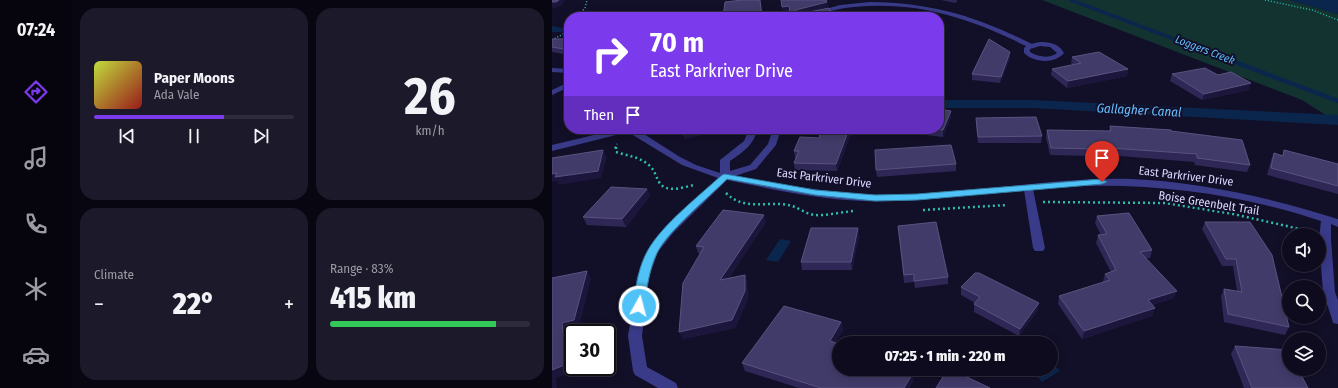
<!DOCTYPE html>
<html lang="en">
<head>
<meta charset="utf-8">
<style>
  body { margin:0; font-family:"Fira Sans Condensed",sans-serif; background:#1c192b; color:#f1f3f6; height:100vh; display:flex; flex-direction:column; font-size:15px; white-space:nowrap }
  * { box-sizing:border-box; margin:0 }
  p { font-size:13px; color:#9b9ba4 }
  .icon { flex:none; width:22px; height:22px; fill:none; stroke:currentColor; stroke-width:2; stroke-linecap:round; stroke-linejoin:round }
  .map { position:relative; flex:1; overflow:hidden }
  .details { display:flex; flex-direction:column; gap:8px; padding:8px; background:#080610; width:480px }
  .details>* { flex:none }
  .top-card { position:absolute; left:12px; top:12px; width:380px; height:122px; border-radius:16px; box-shadow:0 2px 10px #0003,0 0 0 1px #2e2b3c; background:#7c3aed; color:#fff; overflow:hidden }
  .tools { position:absolute; left:730px; top:228px; display:grid; gap:8px }
  .tools a { display:grid; place-items:center; width:44px; height:44px; border-radius:50%; background:#0e0b1e; box-shadow:0 2px 10px #0003,0 0 0 1px #2e2b3c; font-size:20px }
  .speed { position:absolute; left:12px; top:324px; display:flex; gap:8px; font-size:20px; font-weight:700; text-align:center }
  .speed>* { display:grid; place-content:center; width:52px; height:52px; border-radius:50%; background:#0e0b1e; box-shadow:0 2px 10px #0003,0 0 0 1px #2e2b3c; line-height:1 }
  .speed .limit { border:2px solid #111; border-radius:6px; background:#fff; color:#111 }
  .pin { position:absolute; display:grid; place-items:center; width:34px; height:34px; color:#fff; margin:-41px -17px; border-radius:50% 50% 50% 0; rotate:-45deg; box-shadow:0 0 4px #0007 }
  .pin .icon { rotate:45deg }
  .me { position:absolute; width:44px; margin:-22px; rotate:7deg; stroke-linejoin:round; filter:drop-shadow(0 0 3px #0008) }
  .turn { display:flex; align-items:center; gap:14px; height:84px; padding:0 20px; font-size:18px }
  .turn .icon { width:52px; height:52px; stroke-width:2.5 }
  .turn b { display:block; font-size:28px; line-height:34px }
  .then { display:flex; align-items:center; height:38px; padding:0 20px; background:#0003; gap:8px; font-size:15px }
  .big { font-size:30px; font-weight:800; line-height:1.1 }
  .details .card { flex:1; display:flex; flex-direction:column; justify-content:center; gap:6px; min-width:0; padding:0 14px; border-radius:16px; background:#1c192b }
  .details .dial { align-items:center; gap:0 }
  .dial b { font-size:52px; line-height:1 }
  .song { display:flex; align-items:center; gap:12px }
  .cover { width:48px; height:48px; border-radius:6px; background:linear-gradient(135deg,hsl(70 70% 55%),hsl(0 70% 35%)) }
  .played { height:4px; border-radius:2px; background:linear-gradient(90deg,#7c3aed 65%,#2e2b3c 65%) }
  .keys { display:flex; justify-content:space-around; direction:ltr }
  .heat { display:flex; justify-content:space-between; align-items:center; font-size:22px; direction:ltr }
  .charge { height:6px; border-radius:3px; background:linear-gradient(90deg,#34c759 83%,#2e2b3c 0) }
  .details .tiles { flex:1; display:grid; gap:8px; grid-template-columns:repeat(2,1fr) }
  .trip { position:absolute; left:280px; top:336px; width:226px; height:40px; border-radius:20px; background:#0e0b1e; box-shadow:0 2px 10px #0003,0 0 0 1px #2e2b3c; font-weight:800; line-height:40px; text-align:center }
  main { display:flex; flex:1; min-height:0 }
  .menu { display:flex; flex-direction:column; width:72px; justify-content:space-around; align-items:center; background:#06040c; color:#9b9ba4 }
  .menu .icon { width:28px; height:28px }
  .menu .active { color:#7c3aed }
  .menu b { font-size:18px; color:#f1f3f6 }
  .map>svg:first-child { display:block }
</style>
</head>
<body>
<main>
<nav class="menu">
<b>07:24</b>
<svg class="icon active" aria-label="directions" viewBox="0 0 24 24"><path d="M12 3l9 9-9 9-9-9zM9 14v-3h6M13 9l2 2-2 2"/></svg>
<svg class="icon" aria-label="music" viewBox="0 0 24 24"><path d="M9 18V5l10-2v13"/><circle cx="6" cy="18" r="3"/><circle cx="16" cy="16" r="3"/></svg>
<svg class="icon" aria-label="phone" viewBox="0 0 24 24"><path d="M5 4h4l2 5-3 2q2 4 5 5l2-3 5 2v4C11 20 4 13 5 4z"/></svg>
<svg class="icon" aria-label="climate" viewBox="0 0 24 24"><path d="M12 3v18M4 7l16 10M4 17L20 7"/></svg>
<svg class="icon" aria-label="car" viewBox="0 0 24 24"><path d="M5 17H2v-5l4-1 3-4h7l3 4 3 1v5h-3M9 17h6M6 11h13"/><circle cx="7" cy="17" r="2"/><circle cx="17" cy="17" r="2"/></svg>
</nav>
<section class="details">
<div class="tiles">
<div class="card">
<div class="song"><i class="cover"></i><div><b>Paper Moons</b><p>Ada Vale</p></div></div>
<div class="played"></div>
<div class="keys"><svg class="icon" aria-label="previous" viewBox="0 0 24 24"><path d="M18 5L8 12l10 7zM5 5v14"/></svg><svg class="icon" aria-label="pause" viewBox="0 0 24 24"><path d="M8 5v14M16 5v14"/></svg><svg class="icon" aria-label="next" viewBox="0 0 24 24"><path d="M6 5l10 7-10 7zM19 5v14"/></svg></div>
</div>
<div class="card dial"><b>26</b><p>km/h</p></div>
<div class="card"><p>Climate</p>
<div class="heat"><a>−</a><b class="big">22°</b><a>+</a></div>
</div>
<div class="card"><p>Range · 83%</p><b class="big">415 km</b><div class="charge"></div></div>
</div>
</section>
<div class="map">
<svg width="786" height="388" viewBox="0 0 786 388">
  <rect width="100%" height="100%" fill="#120f28"/>
  <path fill="#123330" d="M490,0H738L786,14V123L750,100Z"/>
  <path fill="#0b264c" d="M738,0H786V14Z
    M228,239L239,241L226,262L214,260Z
    M499,362L508,371L490,382L479,369H499Z"/>
  <g fill="none" stroke-linecap="round" stroke-linejoin="round">
    <path stroke="#0b264c" stroke-width="3.5" d="M519,0L691,65"/>
    <path stroke="#0b264c" stroke-width="4.5" d="M688,64L786,101"/>
    <path fill="#0b264c" fill-rule="evenodd" d="M0,26L10,28L12,30L10,32H0Z
      M387,100H481L786,115V125L481,108H387Z"/>
    <path stroke="#2dbdad" stroke-width="1.5" stroke-dasharray="1 2" stroke-linecap="butt" d="M713,0L760,10L786,20
      M25,17L33,8L35,0
      M0,40L17,31"/>
    <path stroke="#2dbdad" stroke-width="2" stroke-dasharray="1.5 2.5" stroke-linecap="butt" d="M63,148L65,144"/>
    <path stroke="#2dbdad" stroke-width="2.5" stroke-dasharray="2 3" stroke-linecap="butt" d="M64,147V152C76,156 89,157 98,166C103,171 104,177 107,182C114,194 132,187 142,185
      M174,193C192,211 213,201 236,205C244,206 252,213 262,215C274,216 289,212 302,211
      M491,202L613,203L681,214L748,229
      M371,210L455,205"/>
    <path fill="#393a88" fill-rule="evenodd" d="M0,68L17,69V73L0,72Z"/>
    <path fill="#393a88" fill-rule="evenodd" d="M318,2C382,3 423,16 480,44C491,40 506,42 512,53C503,64 482,63 472,53V48L474,46C417,18 367,1 302,7C283,8 265,17 245,17L288,5ZM488,46L498,47L505,53C497,59 487,57 478,52V49Z
      M17,82V87L0,95V90Z
      M67,129H84L128,157L144,165L168,173V160L192,141L197,129H205C203,144 190,153 178,161V171L198,165L216,144L221,129H229L224,145L204,169L183,176C239,186 294,196 350,195C427,193 502,177 579,179C650,182 719,198 786,219V227L779,224V239L783,292L786,300V324L781,323L780,319L771,292L767,239L769,221C675,190 579,180 481,189L493,248L491,251H483L481,248L472,190C418,195 364,203 310,201C265,199 219,189 175,180L121,233L106,252L97,277L90,336L95,367L124,383L126,388H106L83,375L81,371L76,336L85,277L95,251L113,227L166,178L130,165L76,132L0,151V145Z"/>
  </g>
  <path fill="#2f2857" d="M389,0H405L404,3Z
    M0,39H17V55L0,52Z
    M520,57L576,69L575,76L515,88L499,75L500,69L522,65L519,63Z
    M458,58L448,83L420,80V74Z
    M620,74L666,75L697,90L650,100L618,81Z
    M399,111V117L391,137L357,133V129H387Z
    M424,118L490,136L489,143H426L424,125Z
    M558,126L619,131L698,165L695,172L643,165L642,162L543,154V156L498,155L494,137L495,130L557,131Z
    M128,129H167L134,139Z
    M266,129H299L300,131L285,171L243,170L242,163L244,158H243L242,151L268,138Z
    M732,150L786,164V194L715,175L719,160L722,153L730,156Z
    M404,164V171L325,177L324,170Z
    M95,189L98,196L74,227L35,225L31,217Z
    M545,216L600,250L598,258H594L622,298L600,305L603,308L600,316L530,339L506,304L507,296L552,283L551,281L553,274L559,272L544,243L546,235H549L543,223Z
    M214,222L177,278L193,275L195,283L196,299L183,328L131,339L148,253H146L144,246Z
    M653,222H698L737,327L733,335L672,322L669,296L672,289L685,291L681,266H670L650,229Z
    M346,226L396,277V284L363,288L362,282L352,283Z
    M307,236L300,270H250L249,262Z
    M409,287L486,310L467,336L422,312V304L423,303L409,295Z
    M289,322L291,330L283,343L361,381L357,388H247L193,371L190,363Z
    M683,346L756,388H692L679,354Z"/>
  <path fill="#1c163c" d="M7,0H12L11,4L7,7L0,8V2Z
    M275,2L276,7L245,16L243,12L244,10Z
    M237,6L238,11L231,12L230,7Z
    M458,52V58L448,83L449,77Z
    M576,69L575,76L515,88L516,81Z
    M699,83L697,90L650,100L652,94Z
    M399,111V117L391,137V130Z
    M143,129H167L134,139L132,132Z
    M297,129H299L300,131L285,171L284,164Z
    M51,150L55,157L49,178L7,185L5,181L0,182V174Z
    M95,189L98,196L74,227L70,219Z
    M212,215L214,222L171,288L168,280Z
    M306,228L307,236L300,270L299,262Z
    M35,271L39,278L27,328L16,331L20,372L4,378L5,388H0V370L10,323Z
    M193,275L195,283L196,299L183,328L131,339L127,332Z
    M625,291L622,298L593,307L596,300Z
    M487,303L486,310L467,336L468,329Z
    M603,308L600,316L530,339L532,331Z
    M289,322L291,330L280,348L278,341Z
    M361,373V381L357,388H352Z"/>
  <path fill="#413b69" stroke="#595380" d="M0,0H7L4,2H0Z
    M190,0H208L210,17H171L173,2Z
    M229,0H274L275,2L244,10L243,12L252,13L277,8L280,17H239L237,6L230,7Z
    M0,39H17V50L0,47Z
    M437,39L458,52L449,77L420,74Z
    M547,52L576,69L516,81L500,69L529,63L520,57Z
    M653,68L666,75L679,72L699,83L652,94L620,74Z
    M387,109L399,111L391,130L384,129H387Z
    M484,117L490,136L426,137L424,118Z
    M558,126L619,130V131L690,140L698,165L645,158V154L544,147V149L499,148L495,130L559,131Z
    M130,129H143L132,132Z
    M266,129H297L284,164L242,163L247,151H242L248,137L268,138Z
    M399,145L404,164L324,170L323,150Z
    M51,150L46,171L3,177L5,173L0,174V158Z
    M732,150L786,164V186L719,168L722,153L731,156Z
    M59,187L95,189L70,219L31,217Z
    M171,210L212,215L168,280L193,275V291L180,320L127,332L131,283L152,247L144,246Z
    M577,213L600,250L588,252L625,291L596,300L603,308L532,331L507,296L558,280L553,274L564,270L546,235L555,234L545,216Z
    M384,222L396,277L362,281V274L352,275L346,226Z
    M653,222H698L720,255L737,327L676,314L672,289L690,292L684,259H674Z
    M259,228H306L299,262H249Z
    M35,271L22,320L10,323L15,364L0,370V278Z
    M423,273H427L487,303L468,329L422,304L428,297L409,287Z
    M232,306L289,322L278,341L287,344V369H350L361,373L352,388H269L190,363Z
    M683,346L737,350V369H746L756,388H700Z
    M396,369H398L438,388H384Z"/>
  <path fill="#4fc3f7" stroke="#337fa1" d="M173,174L263,190L323,195L365,194L550,179L555,182L550,184L365,200L323,201L263,195L175,179C156,198 116,231 105,253C97,270 95,288 92,306L91,310L87,311L83,310L81,306C84,287 86,267 96,250C110,225 148,195 170,175Z"/>
  <g text-anchor="middle" dominant-baseline="central" stroke-width="4" stroke-linejoin="round" paint-order="stroke">
    <g font-size="11" font-style="italic" fill="#65bfff" stroke="#120f28">
      <text transform="translate(653 50) rotate(21)">Loggers Creek</text>
    </g>
    <g font-size="12" fill="#d9d7ff" stroke="#120f28">
      <text transform="translate(634 176) rotate(7)">East Parkriver Drive</text>
      <text transform="translate(272 178) rotate(7)">East Parkriver Drive</text>
      <text transform="translate(657 203) rotate(9)">Boise Greenbelt Trail</text>
    </g>
    <g font-size="13" font-style="italic" fill="#65bfff" stroke="#120f28">
      <text transform="translate(587 110) rotate(3)">Gallagher Canal</text>
    </g>
  </g>
</svg>
<div class="tools">
<a><svg class="icon" aria-label="sound" viewBox="0 0 24 24"><path d="M4 9h4l5-4v14l-5-4H4zM17 9q2 3 0 6"/></svg></a>
<a><svg class="icon" aria-label="search" viewBox="0 0 24 24"><circle cx="10" cy="10" r="6"/><path d="M15 15l6 6"/></svg></a>
<a><svg class="icon" aria-label="layers" viewBox="0 0 24 24"><path d="M12 4l9 5-9 5-9-5zM3 14l9 5 9-5"/></svg></a>
</div>
<div class="speed"><div class="limit">30</div></div>
<div class="pin" style="left:550px;top:182px;background:#d93025"><svg class="icon" aria-label="arrive" viewBox="0 0 24 24"><path d="M6 21V4h12l-3 4 3 4H6"/></svg></div>
<svg class="me" style="left:87px;top:306px" viewBox="-20 -20 40 40"><circle r="17" fill="#4fc3f7" stroke="#fff" stroke-width="3"/><path d="M0-11L8 9 0 5-8 9z" fill="#fff"/></svg>
<div class="trip">07:25 · 1 min · 220 m</div>
<div class="top-card">
<div class="turn"><svg class="icon" aria-label="right" viewBox="0 0 24 24"><path d="M7 20v-9h11M14 6l5 5-5 5"/></svg><div><b>70 m</b>East Parkriver Drive</div></div>
<div class="then">Then<svg class="icon" aria-label="arrive" viewBox="0 0 24 24"><path d="M6 21V4h12l-3 4 3 4H6"/></svg></div>
</div>
</div>
</main>
</body>
</html>
